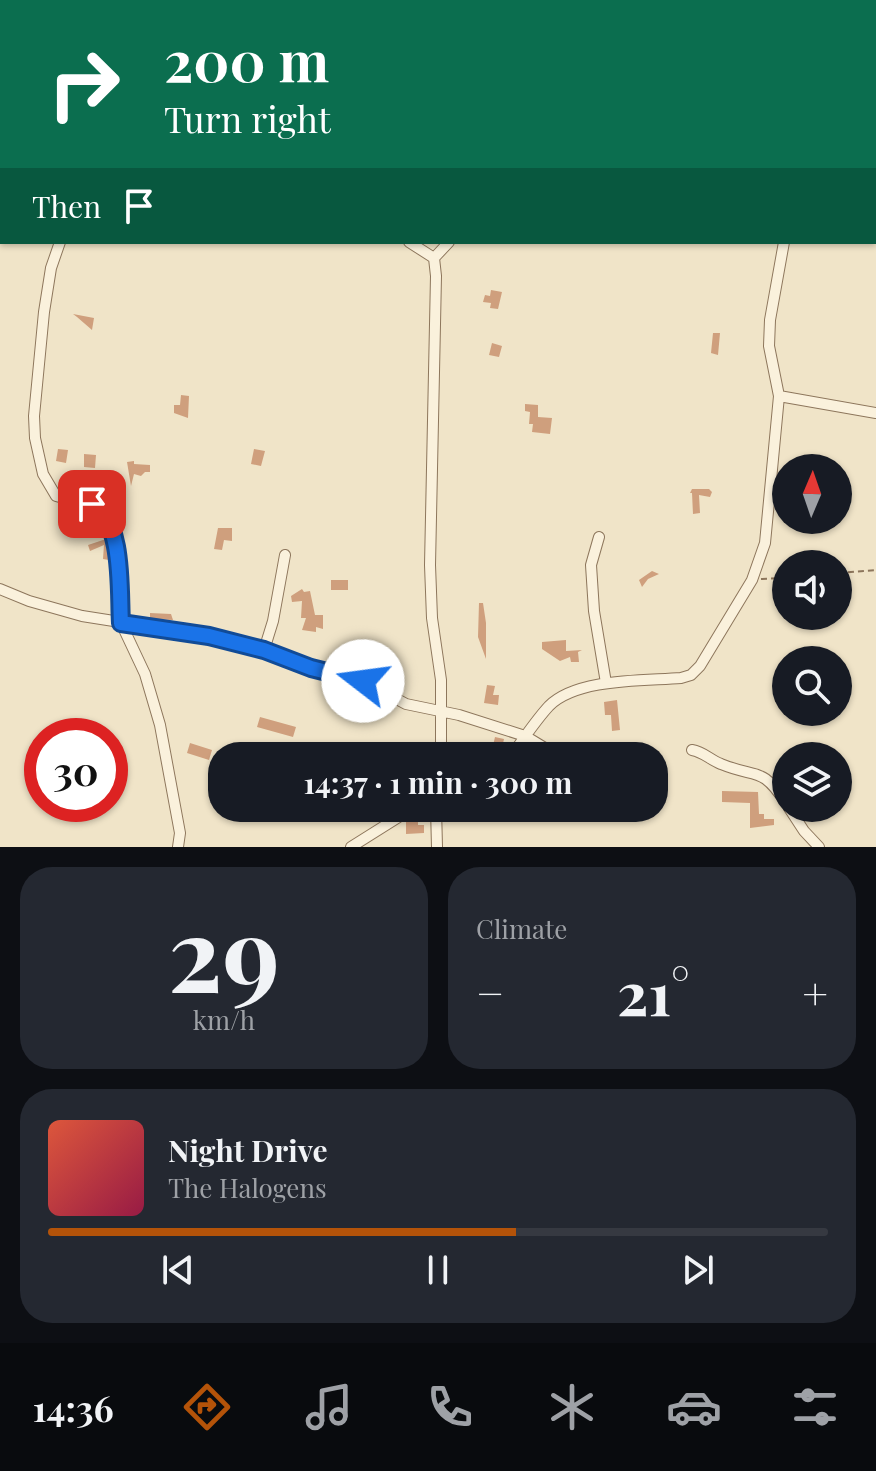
<!DOCTYPE html>
<html lang="en">
<head>
<meta charset="utf-8">
<style>
  body { margin:0; font-family:"Playfair Display",serif; background:#242831; color:#f1f3f6; height:100vh; display:flex; flex-direction:column; font-size:30px; white-space:nowrap }
  * { box-sizing:border-box; margin:0 }
  p { font-size:26px; color:#9ea1a6 }
  .icon { flex:none; width:44px; height:44px; fill:none; stroke:currentColor; stroke-width:2; stroke-linecap:round; stroke-linejoin:round }
  .map { position:relative; height:847px; overflow:hidden }
  .sheet { display:flex; flex-direction:column; gap:20px; padding:20px; background:#0d0f14; flex:1 }
  .sheet>* { flex:none }
  .top-card { position:absolute; left:0px; top:0px; width:876px; height:244px; box-shadow:0 2px 6px #0004; background:#0b6e4f; color:#fff; overflow:hidden }
  .needle { width:52px; rotate:2deg }
  .buttons { position:absolute; left:772px; top:454px; display:grid; gap:16px }
  .buttons a { display:grid; place-items:center; width:80px; height:80px; border-radius:50%; background:#171b24; box-shadow:0 2px 6px #0004; font-size:40px }
  .speed { position:absolute; left:24px; top:718px; display:flex; gap:16px; font-size:40px; font-weight:700; text-align:center }
  .speed>* { display:grid; place-content:center; width:104px; height:104px; border-radius:50%; background:#171b24; box-shadow:0 2px 6px #0004; line-height:1 }
  .speed .limit { border:12px solid #d22; background:#fff; color:#111 }
  .pin { position:absolute; display:grid; place-items:center; width:68px; height:68px; color:#fff; margin:-34px; border-radius:16px; box-shadow:0 4px 12px #0006 }
  .me { position:absolute; width:88px; margin:-44px; rotate:285deg; stroke-linejoin:round; filter:drop-shadow(0 0 6px #0008) }
  .turn { display:flex; align-items:center; gap:28px; height:168px; padding:0 32px; font-size:36px }
  .turn .icon { width:104px; height:104px; stroke-width:2.5 }
  .turn b { display:block; font-size:56px; line-height:68px }
  .then { display:flex; align-items:center; height:76px; padding:0 32px; background:#0003; gap:16px; font-size:30px }
  .big { font-size:60px; font-weight:700; line-height:1.1 }
  .sheet .tile { flex:1; display:flex; flex-direction:column; justify-content:center; gap:12px; min-width:0; padding:0 28px; border-radius:32px; background:#242831 }
  .sheet .dial { align-items:center; gap:0 }
  .dial b { font-size:104px; line-height:1 }
  .song { display:flex; align-items:center; gap:24px }
  .cover { width:96px; height:96px; border-radius:12px; background:linear-gradient(135deg,hsl(10 70% 55%),hsl(340 70% 35%)) }
  .played { height:8px; border-radius:4px; background:linear-gradient(90deg,#b45309 60%,#363941 60%) }
  .keys { display:flex; justify-content:space-around; direction:ltr }
  .heat { display:flex; justify-content:space-between; align-items:center; font-size:44px; direction:ltr }
  .sheet .tiles { flex:1; display:grid; gap:20px; grid-template-columns:1fr 1fr }
  .tile:last-child { grid-column:span 2 }
  .trip { position:absolute; left:208px; top:742px; width:460px; height:80px; border-radius:32px; background:#171b24; box-shadow:0 2px 6px #0004; font-weight:700; line-height:80px; text-align:center }
  .tab-bar { display:flex; height:128px; justify-content:space-around; align-items:center; background:#090b0e; color:#9ea1a6 }
  .tab-bar .icon { width:56px; height:56px }
  .tab-bar .selected { color:#b45309 }
  .tab-bar b { font-size:36px; color:#f1f3f6 }
  .map>svg:first-child { display:block }
</style>
</head>
<body>
<div class="map">
<svg width="876" height="847" viewBox="0 0 876 847">
  <rect width="100%" height="100%" fill="#f0e4c8"/>
  <path fill="#cf9f7d" d="M491,290L502,292L498,309L490,308L491,303L483,302L485,295L490,296Z
    M73,314L94,318L92,330L77,317Z
    M713,333H720L718,355L711,353Z
    M492,343L502,346L499,357L489,355Z
    M181,395L189,396L188,418L174,413V405H180Z
    M525,404L538,405V417L552,418L550,434L532,432L533,424H529L530,412L525,411Z
    M58,449L68,450L66,463L56,461Z
    M254,449L265,451L261,466L251,464Z
    M84,454L96,455L95,468L84,467Z
    M134,461V464L150,465V472H145L141,476L134,474L131,486L127,462Z
    M692,489H709L712,492L710,497L699,495L700,513L693,514L692,493H690Z
    M218,528H232V541L224,540L222,550L214,549Z
    M106,539L108,546L109,560L103,559L104,545L90,551L88,545Z
    M652,571L659,574L648,579L642,587L639,580Z
    M331,580H348V590H331Z
    M302,589L304,592L310,591L315,615H323V629L316,627V632L302,630L306,618H301L302,601L292,602L291,596Z
    M479,603H483L486,623V659L478,637Z
    M150,613L171,614L173,620L150,619Z
    M566,640V651L582,650L578,652L579,662H571L570,657L560,661L542,649V642Z
    M357,642H363L362,665H355Z
    M487,685L495,686L493,695H499L498,705L484,703Z
    M617,700L620,730L612,731L611,715H605L604,702Z
    M260,717L296,727L293,737L257,727Z
    M495,737L504,739L501,752L492,750Z
    M190,743L212,750L209,760L187,753Z
    M722,791L758,792L759,814H764V819H774V825L750,828V803L722,802Z
    M406,822H418V825H424V833L406,834Z"/>
  <g fill="none" stroke-linecap="round" stroke-linejoin="round">
    <g stroke="#8d765c" stroke-width="12">
      <path id="minor" d="M800,0L801,2
        M142,2L143,0
        M0,34H2
        M60,242L51,268L44,312L34,416L35,438L43,474L56,496L97,507L111,528L116,545L121,623L145,674L160,725L180,833L178,847
        M409,242L434,258L436,276L430,565L432,618L441,680V756
        M434,258L449,242
        M779,396L876,413
        M599,537L591,565L594,611L606,683
        M0,589L29,601L82,616L209,636L264,650L311,668L363,681L406,704L459,715L525,736L558,756
        M264,650L273,621L285,555
        M692,750C704,752 710,760 721,764C757,779 761,765 786,803
        M511,756C523,740 535,721 549,706C577,678 644,681 681,678L691,675L700,666L752,580L765,543L779,396L769,346L770,320L784,242
        M436,808L437,847
        M789,808L804,831L819,847
        M436,814L451,808
        M351,847L413,808"/>
    </g>
    <path stroke="#8d765c" stroke-width="2" stroke-dasharray="6 4" stroke-linecap="butt" d="M838,573L876,570
      M761,579L786,578"/>
    <use href="#minor" stroke="#faf1dc" stroke-width="10"/>
  </g>
  <g fill="none" stroke-linecap="round" stroke-linejoin="round">
    <g stroke="#114b97" stroke-width="20">
      <path id="route" d="M92,504C124,520 119,592 121,623L209,636L264,650L311,668L363,681"/>
    </g>
    <use href="#route" stroke="#1a73e8" stroke-width="14"/>
  </g>
</svg>
<div class="buttons">
<a><svg class="needle" viewBox="-14 -14 28 28"><path d="M0-13l5 13h-10z" fill="#e53935"/><path d="M0 13l5-13h-10z" fill="#9ea1a6"/></svg></a>
<a><svg class="icon" aria-label="sound" viewBox="0 0 24 24"><path d="M4 9h4l5-4v14l-5-4H4zM17 9q2 3 0 6"/></svg></a>
<a><svg class="icon" aria-label="search" viewBox="0 0 24 24"><circle cx="10" cy="10" r="6"/><path d="M15 15l6 6"/></svg></a>
<a><svg class="icon" aria-label="layers" viewBox="0 0 24 24"><path d="M12 4l9 5-9 5-9-5zM3 14l9 5 9-5"/></svg></a>
</div>
<div class="speed"><div class="limit">30</div></div>
<div class="pin" style="left:92px;top:504px;background:#d93025"><svg class="icon" aria-label="arrive" viewBox="0 0 24 24"><path d="M6 21V4h12l-3 4 3 4H6"/></svg></div>
<svg class="me" style="left:363px;top:681px" viewBox="-20 -20 40 40"><circle r="19" fill="#fff"/><path d="M0-13L10 11 0 6-10 11z" fill="#1a73e8"/></svg>
<div class="trip">14:37 · 1 min · 300 m</div>
<div class="top-card">
<div class="turn"><svg class="icon" aria-label="right" viewBox="0 0 24 24"><path d="M7 20v-9h11M14 6l5 5-5 5"/></svg><div><b>200 m</b>Turn right</div></div>
<div class="then">Then<svg class="icon" aria-label="arrive" viewBox="0 0 24 24"><path d="M6 21V4h12l-3 4 3 4H6"/></svg></div>
</div>
</div>
<section class="sheet">
<div class="tiles">
<div class="tile dial"><b>29</b><p>km/h</p></div>
<div class="tile"><p>Climate</p>
<div class="heat"><a>−</a><b class="big">21°</b><a>+</a></div>
</div>
<div class="tile">
<div class="song"><i class="cover"></i><div><b>Night Drive</b><p>The Halogens</p></div></div>
<div class="played"></div>
<div class="keys"><svg class="icon" aria-label="previous" viewBox="0 0 24 24"><path d="M18 5L8 12l10 7zM5 5v14"/></svg><svg class="icon" aria-label="pause" viewBox="0 0 24 24"><path d="M8 5v14M16 5v14"/></svg><svg class="icon" aria-label="next" viewBox="0 0 24 24"><path d="M6 5l10 7-10 7zM19 5v14"/></svg></div>
</div>
</div>
</section>
<nav class="tab-bar">
<b>14:36</b>
<svg class="icon selected" aria-label="directions" viewBox="0 0 24 24"><path d="M12 3l9 9-9 9-9-9zM9 14v-3h6M13 9l2 2-2 2"/></svg>
<svg class="icon" aria-label="music" viewBox="0 0 24 24"><path d="M9 18V5l10-2v13"/><circle cx="6" cy="18" r="3"/><circle cx="16" cy="16" r="3"/></svg>
<svg class="icon" aria-label="phone" viewBox="0 0 24 24"><path d="M5 4h4l2 5-3 2q2 4 5 5l2-3 5 2v4C11 20 4 13 5 4z"/></svg>
<svg class="icon" aria-label="climate" viewBox="0 0 24 24"><path d="M12 3v18M4 7l16 10M4 17L20 7"/></svg>
<svg class="icon" aria-label="car" viewBox="0 0 24 24"><path d="M5 17H2v-5l4-1 3-4h7l3 4 3 1v5h-3M9 17h6M6 11h13"/><circle cx="7" cy="17" r="2"/><circle cx="17" cy="17" r="2"/></svg>
<svg class="icon" aria-label="filters" viewBox="0 0 24 24"><path d="M4 7h16M4 17h16"/><circle cx="9" cy="7" r="2"/><circle cx="15" cy="17" r="2"/></svg>
</nav>
</body>
</html>
